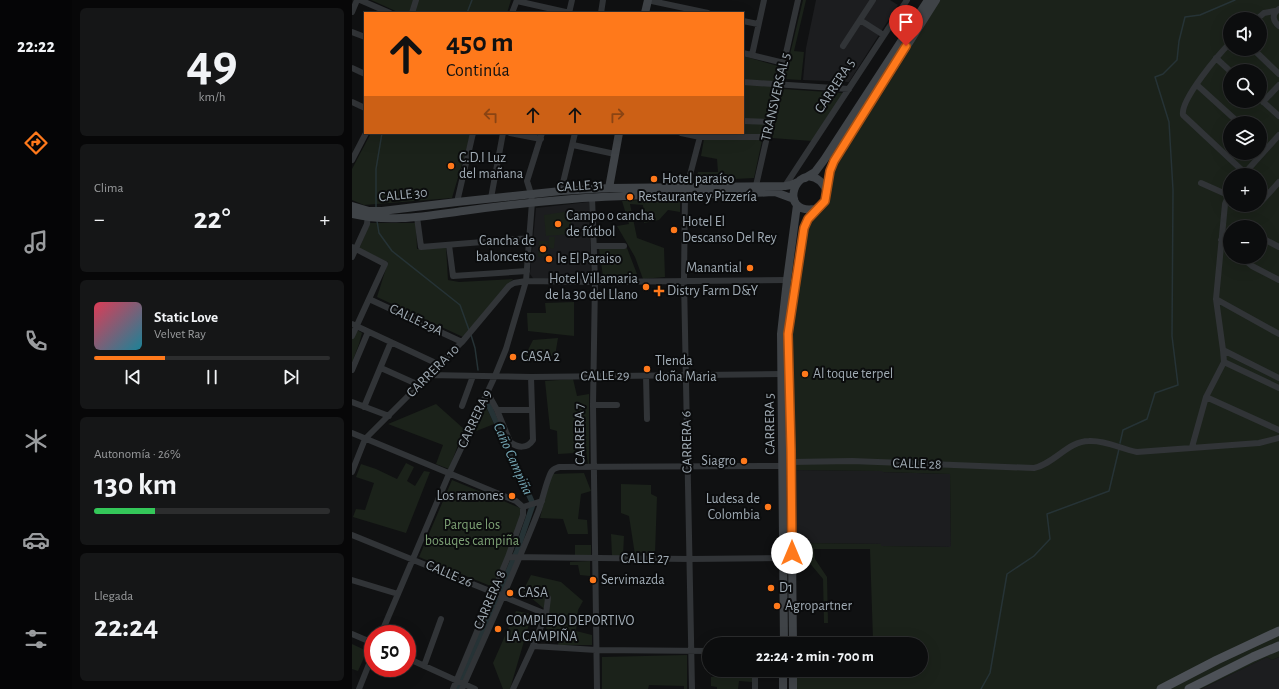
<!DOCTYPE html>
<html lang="es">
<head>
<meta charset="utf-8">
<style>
  body { margin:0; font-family:"Alegreya Sans",sans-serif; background:#151617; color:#f1f3f6; height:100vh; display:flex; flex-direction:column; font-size:15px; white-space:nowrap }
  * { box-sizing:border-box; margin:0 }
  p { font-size:13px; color:#9a9c9e }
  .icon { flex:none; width:22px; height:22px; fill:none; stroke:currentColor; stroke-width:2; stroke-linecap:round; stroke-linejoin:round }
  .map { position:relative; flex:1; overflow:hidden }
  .details { display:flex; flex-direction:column; gap:8px; padding:8px; background:#070708; width:280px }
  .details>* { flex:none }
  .hud { position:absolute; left:12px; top:12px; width:380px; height:122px; border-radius:0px; box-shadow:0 4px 16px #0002,0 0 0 1px #2c2d2e; background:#ff791b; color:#111; overflow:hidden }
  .controls { position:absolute; left:871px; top:12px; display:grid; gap:8px }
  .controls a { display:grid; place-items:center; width:44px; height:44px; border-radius:50%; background:#0c0d0e; box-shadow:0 4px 16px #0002,0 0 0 1px #2c2d2e; font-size:20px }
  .speed { position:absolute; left:12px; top:625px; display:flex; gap:8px; font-size:20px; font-weight:700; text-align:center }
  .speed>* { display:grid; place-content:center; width:52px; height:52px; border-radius:50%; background:#0c0d0e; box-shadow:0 4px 16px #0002,0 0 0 1px #2c2d2e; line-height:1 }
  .speed .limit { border:6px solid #d22; background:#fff; color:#111 }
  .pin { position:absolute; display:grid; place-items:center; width:34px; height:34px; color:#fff; margin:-41px -17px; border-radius:50% 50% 50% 0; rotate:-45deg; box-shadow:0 0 4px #0007 }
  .pin .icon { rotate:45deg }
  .me { position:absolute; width:44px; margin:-22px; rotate:0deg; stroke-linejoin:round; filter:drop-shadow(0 0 3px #0008) }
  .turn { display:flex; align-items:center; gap:14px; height:84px; padding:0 16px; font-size:18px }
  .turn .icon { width:52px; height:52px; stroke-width:2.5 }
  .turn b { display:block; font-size:28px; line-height:34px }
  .lanes { display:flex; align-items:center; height:38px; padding:0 16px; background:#0003; justify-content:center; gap:20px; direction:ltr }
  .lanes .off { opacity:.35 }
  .big { font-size:30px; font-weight:700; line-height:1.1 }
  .details .card { flex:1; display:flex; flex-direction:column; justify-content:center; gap:6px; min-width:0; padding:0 14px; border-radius:6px; background:#151617 }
  .details .dial { align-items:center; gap:0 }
  .dial b { font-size:52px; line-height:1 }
  .song { display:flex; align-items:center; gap:12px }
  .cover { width:48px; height:48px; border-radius:6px; background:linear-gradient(135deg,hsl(350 70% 55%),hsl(190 70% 35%)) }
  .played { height:4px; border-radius:2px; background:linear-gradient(90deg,#ff791b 30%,#2c2d2e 30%) }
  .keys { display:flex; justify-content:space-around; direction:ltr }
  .heat { display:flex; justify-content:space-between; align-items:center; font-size:22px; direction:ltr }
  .charge { height:6px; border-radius:3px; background:linear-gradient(90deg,#34c759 26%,#2c2d2e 0) }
  .trip { position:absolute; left:350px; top:637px; width:226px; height:40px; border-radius:20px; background:#0c0d0e; box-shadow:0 4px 16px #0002,0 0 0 1px #2c2d2e; font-weight:700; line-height:40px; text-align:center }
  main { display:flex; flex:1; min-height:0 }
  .tabs { display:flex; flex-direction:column; width:72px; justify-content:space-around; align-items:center; background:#050506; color:#9a9c9e }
  .tabs .icon { width:28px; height:28px }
  .tabs .on { color:#ff791b }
  .tabs b { font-size:18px; color:#f1f3f6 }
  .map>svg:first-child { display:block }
</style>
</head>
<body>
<main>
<nav class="tabs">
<b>22:22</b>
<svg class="icon on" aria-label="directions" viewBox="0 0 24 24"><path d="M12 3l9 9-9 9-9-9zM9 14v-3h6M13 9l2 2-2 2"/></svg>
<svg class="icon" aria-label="music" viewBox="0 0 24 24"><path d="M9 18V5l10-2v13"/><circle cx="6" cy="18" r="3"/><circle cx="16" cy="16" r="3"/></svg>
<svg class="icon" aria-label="phone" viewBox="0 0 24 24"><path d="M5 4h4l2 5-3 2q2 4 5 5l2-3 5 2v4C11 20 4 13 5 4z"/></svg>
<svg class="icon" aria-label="climate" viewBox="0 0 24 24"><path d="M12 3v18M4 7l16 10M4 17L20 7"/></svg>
<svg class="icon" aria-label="car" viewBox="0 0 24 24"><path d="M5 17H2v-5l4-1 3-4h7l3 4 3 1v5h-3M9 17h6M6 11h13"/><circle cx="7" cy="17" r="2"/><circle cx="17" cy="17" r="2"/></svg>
<svg class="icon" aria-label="filters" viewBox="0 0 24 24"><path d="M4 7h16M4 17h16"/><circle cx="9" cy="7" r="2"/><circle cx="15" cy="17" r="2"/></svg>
</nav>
<section class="details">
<div class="card dial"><b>49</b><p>km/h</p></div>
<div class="card"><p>Clima</p>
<div class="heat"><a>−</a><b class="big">22°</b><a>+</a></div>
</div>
<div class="card">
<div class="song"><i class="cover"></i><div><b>Static Love</b><p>Velvet Ray</p></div></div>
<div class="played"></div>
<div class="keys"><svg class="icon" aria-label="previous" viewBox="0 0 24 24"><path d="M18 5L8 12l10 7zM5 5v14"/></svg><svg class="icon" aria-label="pause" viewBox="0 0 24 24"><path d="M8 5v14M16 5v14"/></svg><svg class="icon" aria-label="next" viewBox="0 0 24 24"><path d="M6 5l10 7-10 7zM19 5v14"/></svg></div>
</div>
<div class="card"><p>Autonomía · 26%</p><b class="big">130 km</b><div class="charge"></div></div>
<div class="card"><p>Llegada</p><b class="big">22:24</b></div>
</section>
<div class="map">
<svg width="927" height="689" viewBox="0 0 927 689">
  <rect width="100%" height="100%" fill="#101112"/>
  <path fill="#1c1d1f" d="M464,0H538L546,5L497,82L451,80L454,48Z
    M237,202L239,280L183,281L178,274L184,208Z
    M442,470L531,471V472L598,474L599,547L529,546V544L445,543Z
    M915,657L920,660L927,657V689H849Z"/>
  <path fill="#1b221a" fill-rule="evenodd" d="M19,0H159L155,13H48Z
    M451,0H454L442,51L452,52L449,80L432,79Z
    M586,0H927V657L920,660L915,657L849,689H444L443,670H569V644H443V642L521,640L518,549H462L463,559L475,577L476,623H472L471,579L446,549L445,543L529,544V546L599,547L598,474L531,472L530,471L442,470L437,352L457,220L469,208L480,172ZM878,19H908V49H878ZM878,71H908V101H878ZM878,123H908V153H878ZM878,175H908V205H878ZM878,227H908V257H878Z
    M391,56L426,66L402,178L343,181L346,172H366L365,159L349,156L353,133H391Z
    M431,89L491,93L460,141L420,138Z
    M19,133H119L100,198L12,205L0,200V169Z
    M328,198V212L316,210L307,220L292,223L291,205L278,204L285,238L312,248L313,277L291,279L283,257L265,226L277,224L270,201Z
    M218,211L220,234L194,236L192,215Z
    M18,223H64L65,249L94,247L96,280L107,282L161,279L111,337L25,297L36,262L7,249Z
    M197,237H203L202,248L200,249L197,247L196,242L195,256L186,257L187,241H197Z
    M275,248L285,274L251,276L247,249Z
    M222,302V336L176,331L175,313H194L193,303Z
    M5,330L10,333L7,344L0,363V338Z
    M206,338L203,356H173L181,340Z
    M221,379L225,396L237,394V465H236L234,449L224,448L223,453L206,454L205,431L198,429L193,381Z
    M84,404L112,429L97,469L84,464L91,445L36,424Z
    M133,404L142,424L122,432Z
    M54,463L62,467L55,481L63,486L72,471L78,472L54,533L1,517L4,509L13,510L22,483L4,477L9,464L24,469L45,479Z
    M232,473L239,491L229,494L226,519L235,520L236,534H216L211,519L188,518L199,474Z
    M100,480L173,510L141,587L67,557Z
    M269,484L299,485V494L305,497L303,554L283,555L277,516L269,513Z
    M259,534L272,536L271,556H260Z
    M223,545H239V557L223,555Z
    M238,561V576L228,575L226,565H218V562Z
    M179,575L209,582L231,601L226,610L224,631L240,635V645H206L208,632L194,631L196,612L171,591Z
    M164,611L180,614L158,689H151L141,663Z
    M0,644L15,651L6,671L0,669Z
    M335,655V689H332V686L297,685L296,689H250V657Z
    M400,674V682L387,681L386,689H365V687L359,686V677Z"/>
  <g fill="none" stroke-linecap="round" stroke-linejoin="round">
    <path stroke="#263336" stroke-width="1.5" d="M115,13L120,0
      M24,209V169L30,133
      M25,221L27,233L40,251L108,305L117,330
      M119,335L123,348L126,370
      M768,443L771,430L795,419L803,393L826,385L820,336L821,190L817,122L803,77L811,74L825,60L827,41L833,17L848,15L883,0
      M629,689L638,673L655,574L682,556L698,539L695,514L757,491L767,449"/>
    <path stroke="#263336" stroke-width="5.5" d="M105,689L165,551L181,504L137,406"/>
    <path stroke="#313437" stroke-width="6" d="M8,0L38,13
      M295,0L356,13
      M165,1L218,13
      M927,9C919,14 921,21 927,26
      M0,12L5,0
      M60,13L64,0
      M160,13L165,0
      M217,13L220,0
      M249,13L251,0
      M905,19L912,13L923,11
      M508,20L530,34
      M391,21L406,24
      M0,32L13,37
      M878,43C867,54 828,100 831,115L893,173
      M491,46L521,0
      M901,49L927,74
      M391,53L432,63
      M400,55L412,0
      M864,58L878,71
      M0,68L13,74
      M391,82L497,89
      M845,85L887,123
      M908,99L927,116
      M0,102L13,108
      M911,102L927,85
      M391,121L419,122
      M158,133L189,139
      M329,133L348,137H415
      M908,141L915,148
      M221,145L263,154
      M0,160L14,133
      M891,175L927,135
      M849,183L876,195
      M433,186L555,0
      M403,190L446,0
      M209,191L223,133
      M240,197L243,282L241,405L245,689
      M139,198L151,133
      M105,202L121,133
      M908,203L927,182
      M65,217L69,247L178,238
      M908,237L927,247
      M869,240L878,248
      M97,245L101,276L175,271
      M242,246H272
      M0,247L33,264L0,336
      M0,257L15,224L16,214
      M889,257L900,266L927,280
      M17,299L110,342
      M864,299L927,334
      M0,324L88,365
      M871,350L927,378
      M872,362L927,388
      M29,368L67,385
      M0,370L16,332
      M77,375L179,377L430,374
      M294,375L295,419
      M135,392L145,410L158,442C166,448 175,449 181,440L179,377
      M854,397L927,430
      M0,402L37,416
      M241,405H265
      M110,406L121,376
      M12,407L39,342
      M145,410H180
      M0,433L164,501L171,507
      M840,447L854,397L872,362L871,350L864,299L873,204L878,192
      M439,462L500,461L682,468C702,464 716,441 737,441C754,440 769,449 785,452L907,443L927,438
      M0,472L13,439L110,342L157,286L162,283L174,281L243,282L435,280
      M171,507L190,501
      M0,535L194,614
      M156,557L338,559L431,558
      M0,580L46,594
      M0,634L21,643
      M29,634L97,474L143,376L154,349L174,281L180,202L179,194L175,181L190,133
      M181,646L244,650L357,651
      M55,658L123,689
      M72,666L89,619
      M403,670V689
      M7,689L21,654
      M101,689L156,557L171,515V507
      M110,689C136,630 163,571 186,512C190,503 195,477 200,471C201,469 205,468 207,467L431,466
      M161,689L181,646L194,614L196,598
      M340,689L332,280L333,194L349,133"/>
    <path stroke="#3f4347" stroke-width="8" d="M293,13L296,0
      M453,178L463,172L472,160L576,0
      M257,188L267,133
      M475,192L478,171L482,161L584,0
      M0,206L17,211H30L105,202L209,191L257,188L433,186L439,185L446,182
      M0,214C37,223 74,216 111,211C147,206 183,202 220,199C287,193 355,196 423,192L442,199
      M432,644L429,334L435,280L445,205
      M441,644L439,462L436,334L452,228C455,221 458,214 463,209C468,205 474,203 474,195C475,190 472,185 468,181C444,161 425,215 463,209
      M441,670V689
      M431,689V670"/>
    <path stroke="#4d5157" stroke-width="9" d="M809,689L865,660L927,631
      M837,689L901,657L927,646"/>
  </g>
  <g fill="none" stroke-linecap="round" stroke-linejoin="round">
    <g stroke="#a64f12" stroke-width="10">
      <path id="route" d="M440,553L439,450L436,334L452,228L456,219L473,201L478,171L482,161L554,46"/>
    </g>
    <use href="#route" stroke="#ff791b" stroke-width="7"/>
  </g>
  <g fill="#ff791b" stroke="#0b0c0d" stroke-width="1.5">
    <circle cx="99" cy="166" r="4"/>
    <circle cx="302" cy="179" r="4"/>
    <circle cx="278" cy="197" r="4"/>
    <circle cx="206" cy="224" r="4"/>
    <circle cx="322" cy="230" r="4"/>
    <circle cx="191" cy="249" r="4"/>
    <circle cx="197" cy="259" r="4"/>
    <circle cx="398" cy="268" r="4"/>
    <circle cx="294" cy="287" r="4"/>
    <path d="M305 285h4v4h4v4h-4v4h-4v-4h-4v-4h4z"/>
    <circle cx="161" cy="357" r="4"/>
    <circle cx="295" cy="369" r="4"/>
    <circle cx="453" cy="374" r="4"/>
    <circle cx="392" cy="461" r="4"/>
    <circle cx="160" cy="496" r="4"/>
    <circle cx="416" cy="507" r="4"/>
    <circle cx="241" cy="580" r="4"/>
    <circle cx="419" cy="588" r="4"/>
    <circle cx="158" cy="593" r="4"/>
    <circle cx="425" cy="606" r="4"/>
    <circle cx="146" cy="629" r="4"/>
  </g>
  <g text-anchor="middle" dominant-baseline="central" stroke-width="4" stroke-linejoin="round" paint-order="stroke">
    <g font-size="14" fill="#a0abb4" stroke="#0b0c0d">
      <text transform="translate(483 86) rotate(-57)">CARRERA 5</text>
      <text transform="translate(424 97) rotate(-77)">TRANSVERSAL 5</text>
      <text transform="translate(228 186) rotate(-4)">CALLE 31</text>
      <text transform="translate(51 195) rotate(-6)">CALLE 30</text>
      <text transform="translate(64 320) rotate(25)">CALLE 29A</text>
      <text transform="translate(81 371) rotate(-45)">CARRERA 10</text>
      <text transform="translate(253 376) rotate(-1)">CALLE 29</text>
      <text transform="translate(123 419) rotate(-65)">CARRERA 9</text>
      <text transform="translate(418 424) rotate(-91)">CARRERA 5</text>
      <text transform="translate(228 434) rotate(-91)">CARRERA 7</text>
      <text transform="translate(335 442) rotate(-91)">CARRERA 6</text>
      <text transform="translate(565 464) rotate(2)">CALLE 28</text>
      <text x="293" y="559">CALLE 27</text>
      <text transform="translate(97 574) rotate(23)">CALLE 26</text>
      <text transform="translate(138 600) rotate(-67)">CARRERA 8</text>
    </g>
    <g font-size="14" fill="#a0abb4" stroke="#0b0c0d" text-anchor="start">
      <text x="107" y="158">C.D.I Luz<tspan x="107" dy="16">del mañana</tspan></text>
      <text x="310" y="179">Hotel paraíso</text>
      <text x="286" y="197">Restaurante y Pizzería</text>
      <text x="214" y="216">Campo o cancha<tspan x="214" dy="16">de fútbol</tspan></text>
      <text x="330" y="222">Hotel El<tspan x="330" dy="16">Descanso Del Rey</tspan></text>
      <text x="183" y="241" text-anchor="end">Cancha de<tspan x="183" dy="16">baloncesto</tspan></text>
      <text x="205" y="259">Ie El Paraiso</text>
      <text x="390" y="268" text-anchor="end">Manantial</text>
      <text x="286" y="279" text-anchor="end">Hotel Villamaria<tspan x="286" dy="16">de la 30 del Llano</tspan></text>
      <text x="315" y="291">Distry Farm D&amp;Y</text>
      <text x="169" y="357">CASA 2</text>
      <text x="303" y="361">TIenda<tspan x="303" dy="16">doña Maria</tspan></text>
      <text x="461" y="374">Al toque terpel</text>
      <text x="384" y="461" text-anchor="end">Siagro</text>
      <text x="152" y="496" text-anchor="end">Los ramones</text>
      <text x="408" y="499" text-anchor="end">Ludesa de<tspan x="408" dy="16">Colombia</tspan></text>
      <text x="249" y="580">Servimazda</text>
      <text x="427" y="588">D1</text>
      <text x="166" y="593">CASA</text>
      <text x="433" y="606">Agropartner</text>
      <text x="154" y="621">COMPLEJO DEPORTIVO<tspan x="154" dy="16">LA CAMPIÑA</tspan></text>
    </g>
    <g font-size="14" fill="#7da175" stroke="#0b0c0d">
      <text x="120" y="525">Parque los<tspan x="120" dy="16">bosuqes campiña</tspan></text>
    </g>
    <g font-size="15" font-style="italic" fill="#73a5b3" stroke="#0b0c0d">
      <text transform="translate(161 459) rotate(66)">Caño Campiña</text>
    </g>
  </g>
</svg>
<div class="controls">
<a><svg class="icon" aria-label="sound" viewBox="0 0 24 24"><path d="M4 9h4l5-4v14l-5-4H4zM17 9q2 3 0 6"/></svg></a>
<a><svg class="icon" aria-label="search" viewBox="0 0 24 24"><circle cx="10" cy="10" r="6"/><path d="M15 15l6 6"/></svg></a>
<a><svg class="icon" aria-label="layers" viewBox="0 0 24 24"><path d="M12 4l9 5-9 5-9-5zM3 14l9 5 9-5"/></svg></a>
<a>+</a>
<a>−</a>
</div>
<div class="speed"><div class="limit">50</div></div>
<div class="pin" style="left:554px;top:46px;background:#d93025"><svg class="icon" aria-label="arrive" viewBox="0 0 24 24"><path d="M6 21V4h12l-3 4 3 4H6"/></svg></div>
<svg class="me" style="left:440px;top:553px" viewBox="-20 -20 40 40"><circle r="19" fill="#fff"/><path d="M0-13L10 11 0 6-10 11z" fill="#ff791b"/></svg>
<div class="trip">22:24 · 2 min · 700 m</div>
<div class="hud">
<div class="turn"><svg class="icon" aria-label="ahead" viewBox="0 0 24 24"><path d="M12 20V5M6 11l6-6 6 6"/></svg><div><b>450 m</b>Continúa</div></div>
<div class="lanes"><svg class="icon off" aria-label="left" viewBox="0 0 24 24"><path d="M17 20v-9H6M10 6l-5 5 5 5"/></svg><svg class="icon" aria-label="ahead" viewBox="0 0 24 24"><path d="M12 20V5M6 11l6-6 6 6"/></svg><svg class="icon" aria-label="ahead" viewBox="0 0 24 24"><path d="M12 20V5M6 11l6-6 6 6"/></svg><svg class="icon off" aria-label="right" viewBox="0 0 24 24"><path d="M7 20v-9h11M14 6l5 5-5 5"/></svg></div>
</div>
</div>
</main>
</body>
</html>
